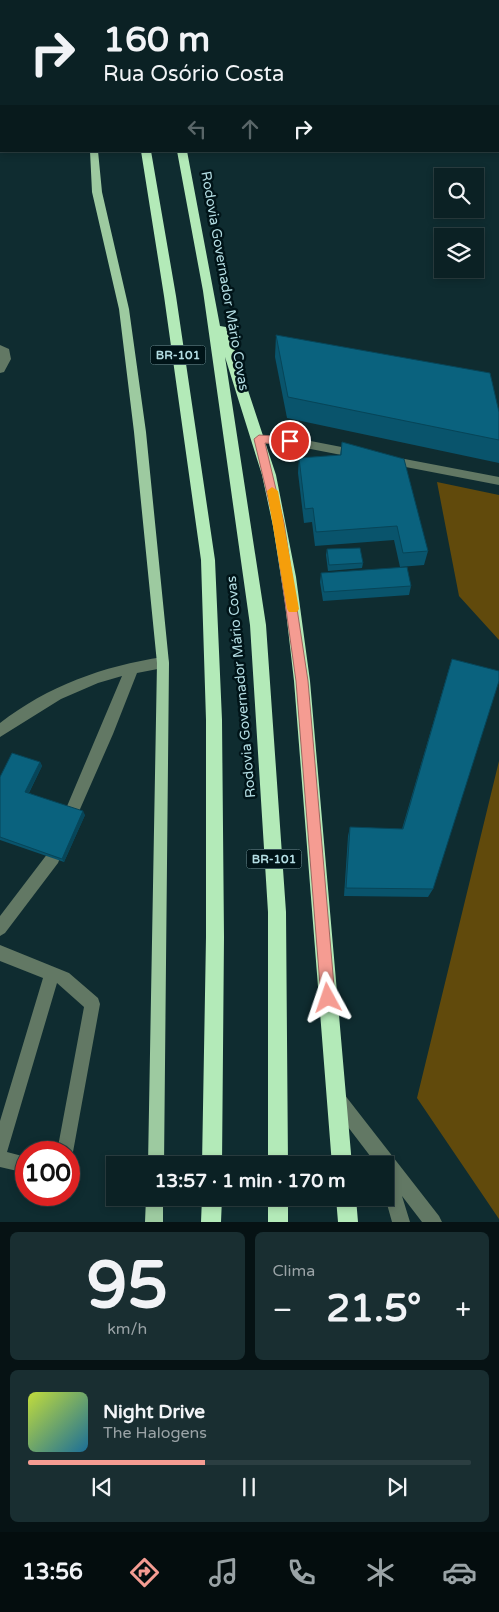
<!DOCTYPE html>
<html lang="pt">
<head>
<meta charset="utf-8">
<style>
  body { margin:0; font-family:"Varela Round",sans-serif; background:#192e31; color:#f1f3f6; height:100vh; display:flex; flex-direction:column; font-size:19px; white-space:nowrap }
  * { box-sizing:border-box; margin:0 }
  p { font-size:16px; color:#9aa3a6 }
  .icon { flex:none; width:28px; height:28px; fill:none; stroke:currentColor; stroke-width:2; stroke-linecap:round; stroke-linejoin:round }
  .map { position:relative; height:1222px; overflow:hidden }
  .side { display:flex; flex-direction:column; gap:10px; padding:10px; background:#061214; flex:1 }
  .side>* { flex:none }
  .top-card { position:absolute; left:0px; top:0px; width:500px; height:152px; box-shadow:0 2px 8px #0003,0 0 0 1px #2b3e41; background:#0b2124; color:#f1f3f6; overflow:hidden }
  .controls { position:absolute; left:434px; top:168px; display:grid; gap:10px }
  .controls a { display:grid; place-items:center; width:50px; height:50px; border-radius:0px; background:#0b2124; box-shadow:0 2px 8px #0003,0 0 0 1px #2b3e41; font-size:25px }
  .speed { position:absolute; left:15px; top:1141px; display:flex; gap:10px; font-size:25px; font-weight:700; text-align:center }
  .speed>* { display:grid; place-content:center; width:65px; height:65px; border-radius:50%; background:#0b2124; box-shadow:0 2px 8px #0003,0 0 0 1px #2b3e41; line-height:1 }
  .speed .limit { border:8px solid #d22; background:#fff; color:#111 }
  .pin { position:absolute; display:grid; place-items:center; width:42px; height:42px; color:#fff; margin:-21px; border:2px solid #fff; border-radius:50%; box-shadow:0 1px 5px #0007 }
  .me { position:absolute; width:55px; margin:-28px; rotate:355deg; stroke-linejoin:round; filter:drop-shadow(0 0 4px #0008) }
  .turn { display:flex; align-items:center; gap:18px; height:105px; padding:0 20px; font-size:22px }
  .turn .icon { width:65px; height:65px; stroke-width:2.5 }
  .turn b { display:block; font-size:35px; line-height:42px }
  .lanes { display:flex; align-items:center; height:48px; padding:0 20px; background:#0003; justify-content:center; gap:25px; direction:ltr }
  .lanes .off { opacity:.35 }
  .big { font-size:38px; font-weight:800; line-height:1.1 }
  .side .widget { flex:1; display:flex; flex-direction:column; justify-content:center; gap:8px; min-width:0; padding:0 18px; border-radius:8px; background:#192e31 }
  .side .dial { align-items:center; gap:0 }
  .dial b { font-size:65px; line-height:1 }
  .song { display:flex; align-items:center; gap:15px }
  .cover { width:60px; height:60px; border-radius:8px; background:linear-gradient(135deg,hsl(70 70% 55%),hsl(200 70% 35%)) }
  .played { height:5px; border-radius:2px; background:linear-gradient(90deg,#f59c92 40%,#2b3e41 40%) }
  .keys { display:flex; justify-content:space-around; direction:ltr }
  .heat { display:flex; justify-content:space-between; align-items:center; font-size:28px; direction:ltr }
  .side .tiles { flex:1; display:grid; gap:10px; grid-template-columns:1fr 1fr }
  .widget:last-child { grid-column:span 2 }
  .trip { position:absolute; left:106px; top:1156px; width:288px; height:50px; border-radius:0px; background:#0b2124; box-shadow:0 2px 8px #0003,0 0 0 1px #2b3e41; font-weight:800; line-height:50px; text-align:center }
  .tab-bar { display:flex; height:80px; justify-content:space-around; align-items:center; background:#040d0e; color:#9aa3a6 }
  .tab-bar .icon { width:35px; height:35px }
  .tab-bar .current { color:#f59c92 }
  .tab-bar b { font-size:22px; color:#f1f3f6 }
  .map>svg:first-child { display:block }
</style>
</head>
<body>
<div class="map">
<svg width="499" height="1222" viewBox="0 0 499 1222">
  <rect width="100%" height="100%" fill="#0f2c30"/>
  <path fill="#614a0c" d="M437,482L499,495V640L459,596Z
    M499,761V1219L417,1098Z"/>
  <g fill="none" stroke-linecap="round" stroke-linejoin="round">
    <path fill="#627864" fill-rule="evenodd" d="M0,345L9,349L11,359L4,372L0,373Z
      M259,435L290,437L357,450L363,454L357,458L290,445L259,443L253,439Z
      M389,456L499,477V485L385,463L383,460L385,457Z
      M163,657L168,659L169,663L168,667L137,673L113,734L77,816L72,818L67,816L65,811L122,676L98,683L61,699L0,737V723C48,686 103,666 163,657Z
      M53,851L58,853L60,858L58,863L5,933L0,936V916L48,853Z
      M0,945L69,973L98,998L100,1004L73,1152L69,1159V1152H57L84,1007L57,983L7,1152L26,1157V1173L0,1167V1121L43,978L0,961Z
      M338,1092L344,1094L439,1216L442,1222H422L402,1196L410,1222H392L385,1197V1165H377L332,1106L330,1100L332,1094Z"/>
    <path fill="#9dcaa0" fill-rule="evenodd" d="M91,0H99V1H91Z
      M90,151H98L102,192L129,309L146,432L169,663L164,1165H148L157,663L134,432L119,309L92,192Z
      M146,1198H163V1222H145Z"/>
    <path fill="#b3eab8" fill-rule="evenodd" d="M119,0H129V1H120Z
      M148,0H158L159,1H149Z
      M141,151H151L176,296L215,560L222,720L224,937L222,1165H202L206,937V720L201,560L164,296Z
      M177,151H187L220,326L226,327L228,330L276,475L296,577L310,681L352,1165H332L294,681L285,603L273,526L262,475L225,357L266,625L286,912L288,1165H268V912L250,625L203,291Z
      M202,1198H222L221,1222H201Z
      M268,1198H288V1222H268Z
      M336,1198H356L358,1222H338Z"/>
  </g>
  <path fill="#09546c" d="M276,335L499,412V463L287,418L275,357Z
    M342,442L428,551L424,565L400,567L394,540L315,546L312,522L304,523L298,473L299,458L340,455Z
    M327,549L363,563L362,568L328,571L326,555Z
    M321,573L411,586L409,595L323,601L320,582Z
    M452,659L433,889L428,897L344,896L348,836L350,827L402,829L448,672Z
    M40,762L42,766L29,793L85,815L64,862L0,840V777Z"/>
  <path fill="#074558" d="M40,762L42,766L27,796L25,792Z
    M83,811L85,815L64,862L62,859Z"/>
  <path fill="#0a627e" stroke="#074558" d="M276,335L490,373L499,412V440L288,397Z
    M342,442L404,459L428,551L403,553L397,526L316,532L313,508L305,509L299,458L341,455Z
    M360,548L363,563L329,565L327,549Z
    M407,567L411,586L324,592L321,573Z
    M452,659L499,671V681L433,889L346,888L350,827L403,829Z
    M12,753L40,762L25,792L83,811L62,859L0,837V777Z"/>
  <path fill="#f59c92" stroke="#9f655f" d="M259,435L290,437L295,441L290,445L265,443L284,523L308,681L335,998L333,1003L328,1005L323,1003L321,998L296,681L274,523L254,439Z"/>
  <path fill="#f59e0b" d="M272,487L278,491L299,609L297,612H289L287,609L267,491Z"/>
  <g text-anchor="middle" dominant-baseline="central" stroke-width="5" stroke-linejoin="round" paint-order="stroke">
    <g fill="#001418" stroke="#7da1a6" stroke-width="1">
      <rect x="150.5" y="345.5" width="55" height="19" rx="4"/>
      <rect x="246.5" y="849.5" width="55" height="19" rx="4"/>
    </g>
    <g font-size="12" font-weight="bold" fill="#b3dde3">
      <text x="178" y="355">BR-101</text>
      <text x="274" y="859">BR-101</text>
    </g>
    <g font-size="14" fill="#b3dde3" stroke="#001418">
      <text transform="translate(225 281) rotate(80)">Rodovia Governador Mário Covas</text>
      <text transform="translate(241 687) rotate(-95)">Rodovia Governador Mário Covas</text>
    </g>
  </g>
</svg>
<div class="controls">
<a><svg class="icon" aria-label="search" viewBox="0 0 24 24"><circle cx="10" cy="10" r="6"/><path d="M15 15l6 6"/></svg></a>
<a><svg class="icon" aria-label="layers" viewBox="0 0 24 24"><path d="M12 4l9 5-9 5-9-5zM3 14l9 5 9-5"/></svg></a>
</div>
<div class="speed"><div class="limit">100</div></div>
<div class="pin" style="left:290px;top:441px;background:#d93025"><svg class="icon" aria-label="arrive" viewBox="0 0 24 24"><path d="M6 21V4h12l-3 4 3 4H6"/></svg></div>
<svg class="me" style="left:328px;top:998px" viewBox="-20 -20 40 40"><path d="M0-17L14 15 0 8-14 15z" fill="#f59c92" stroke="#fff" stroke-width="4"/></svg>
<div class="trip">13:57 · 1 min · 170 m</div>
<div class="top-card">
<div class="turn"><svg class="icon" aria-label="right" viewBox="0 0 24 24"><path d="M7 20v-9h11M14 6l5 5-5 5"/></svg><div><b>160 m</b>Rua Osório Costa</div></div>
<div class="lanes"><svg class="icon off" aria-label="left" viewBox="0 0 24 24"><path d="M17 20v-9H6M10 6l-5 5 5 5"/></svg><svg class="icon off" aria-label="ahead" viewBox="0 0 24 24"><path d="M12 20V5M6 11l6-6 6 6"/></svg><svg class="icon" aria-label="right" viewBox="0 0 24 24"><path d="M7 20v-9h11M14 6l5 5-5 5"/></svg></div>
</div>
</div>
<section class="side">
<div class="tiles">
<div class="widget dial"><b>95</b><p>km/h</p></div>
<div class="widget"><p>Clima</p>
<div class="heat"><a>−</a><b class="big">21.5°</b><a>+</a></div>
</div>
<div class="widget">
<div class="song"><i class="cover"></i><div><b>Night Drive</b><p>The Halogens</p></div></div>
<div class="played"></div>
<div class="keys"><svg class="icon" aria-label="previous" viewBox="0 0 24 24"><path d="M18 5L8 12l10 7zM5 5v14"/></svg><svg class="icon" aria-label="pause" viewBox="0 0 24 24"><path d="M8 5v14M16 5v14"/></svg><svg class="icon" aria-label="next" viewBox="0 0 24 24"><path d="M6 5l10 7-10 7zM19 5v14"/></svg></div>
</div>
</div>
</section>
<nav class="tab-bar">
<b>13:56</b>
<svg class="icon current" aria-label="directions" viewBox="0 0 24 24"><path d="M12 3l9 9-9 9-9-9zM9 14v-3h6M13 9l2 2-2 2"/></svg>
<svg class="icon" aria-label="music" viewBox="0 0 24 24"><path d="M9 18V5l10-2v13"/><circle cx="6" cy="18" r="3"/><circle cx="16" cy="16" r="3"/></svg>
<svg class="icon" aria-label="phone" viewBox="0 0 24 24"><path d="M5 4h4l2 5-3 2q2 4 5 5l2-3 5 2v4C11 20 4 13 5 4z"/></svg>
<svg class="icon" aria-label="climate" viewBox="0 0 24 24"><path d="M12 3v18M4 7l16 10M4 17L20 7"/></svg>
<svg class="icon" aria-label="car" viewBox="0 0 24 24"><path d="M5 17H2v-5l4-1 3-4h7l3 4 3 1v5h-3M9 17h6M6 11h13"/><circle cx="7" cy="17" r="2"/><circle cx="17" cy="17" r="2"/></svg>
</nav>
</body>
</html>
